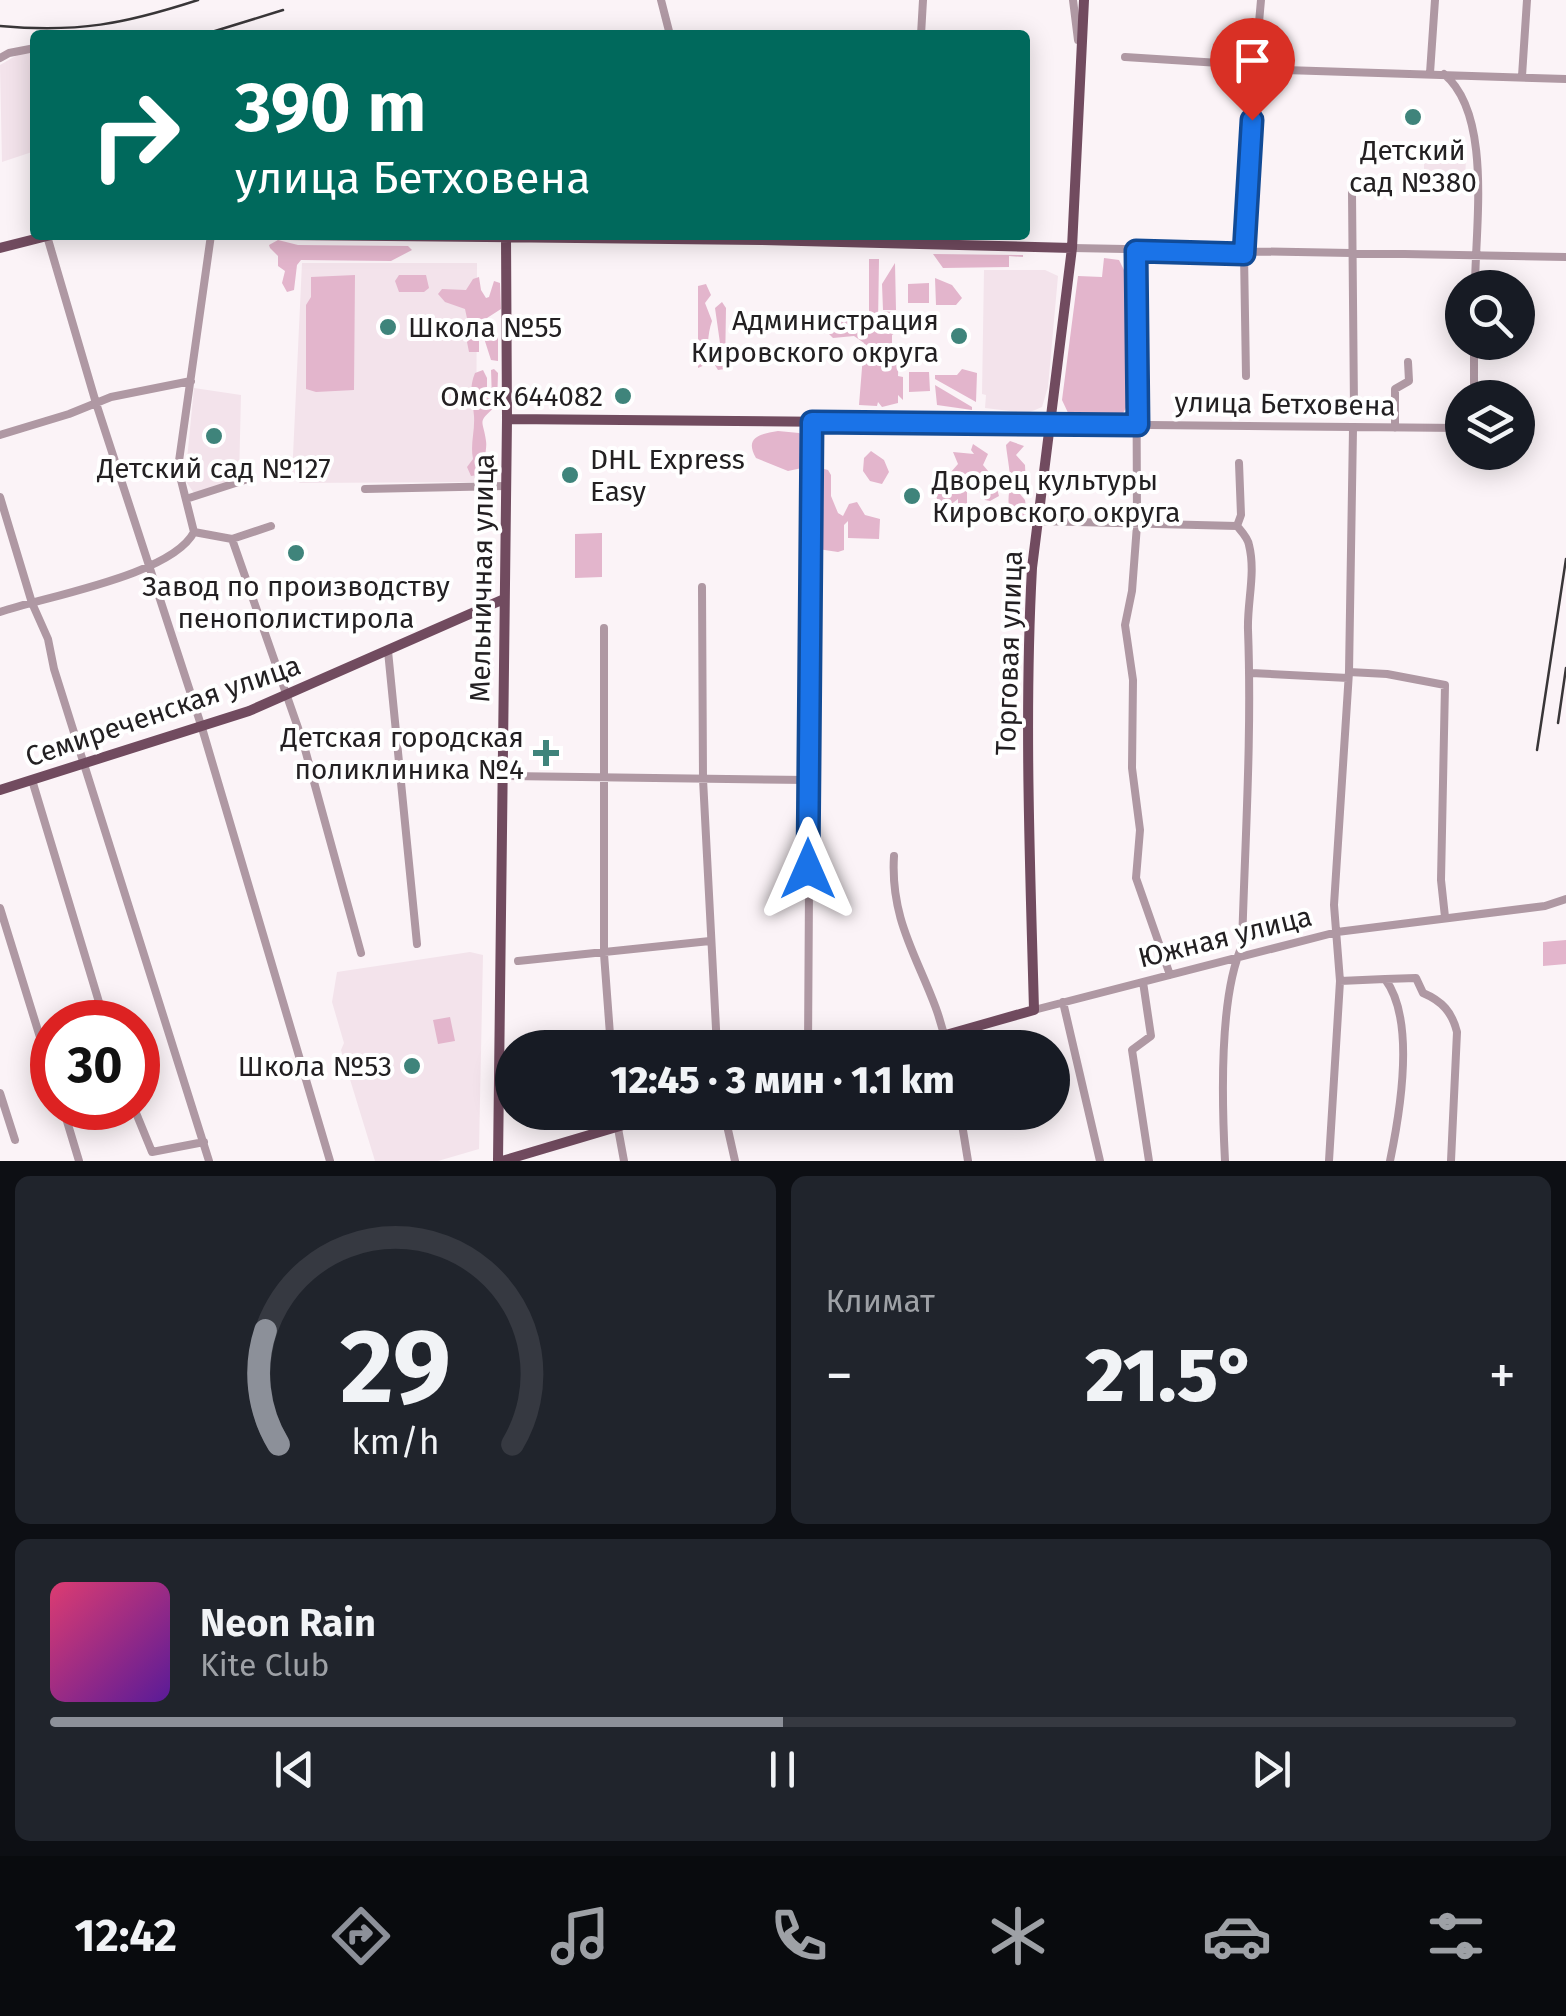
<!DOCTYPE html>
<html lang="ru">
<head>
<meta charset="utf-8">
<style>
  body { margin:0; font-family:"Fira Sans",sans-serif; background:#20242c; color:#f1f3f6; height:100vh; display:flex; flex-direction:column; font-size:38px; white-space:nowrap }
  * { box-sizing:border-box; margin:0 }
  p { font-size:32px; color:#9ea1a6 }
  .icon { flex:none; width:55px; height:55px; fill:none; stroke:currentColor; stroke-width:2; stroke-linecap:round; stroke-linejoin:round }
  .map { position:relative; height:1161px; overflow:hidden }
  .side { display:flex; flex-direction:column; gap:15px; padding:15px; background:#0d0f14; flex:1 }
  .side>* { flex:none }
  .hud { position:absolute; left:30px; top:30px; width:1000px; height:210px; border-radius:10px; box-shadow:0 5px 25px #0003; background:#00695c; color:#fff; overflow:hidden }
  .controls { position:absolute; left:1445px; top:270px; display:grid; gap:20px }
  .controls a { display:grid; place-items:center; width:90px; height:90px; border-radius:50%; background:#171b24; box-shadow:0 5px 25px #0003; font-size:50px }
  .speed { position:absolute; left:30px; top:1000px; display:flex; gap:20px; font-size:50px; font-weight:700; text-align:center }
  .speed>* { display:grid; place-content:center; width:130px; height:130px; border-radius:50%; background:#171b24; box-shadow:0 5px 25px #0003; line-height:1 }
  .speed .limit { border:15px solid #d22; background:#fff; color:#111 }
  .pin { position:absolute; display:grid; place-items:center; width:85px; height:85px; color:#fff; margin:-102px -42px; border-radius:50% 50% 50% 0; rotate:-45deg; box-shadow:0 0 10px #0007 }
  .pin .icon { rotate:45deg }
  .me { position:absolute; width:110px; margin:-55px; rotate:0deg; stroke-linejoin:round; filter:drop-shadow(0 0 8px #0008) }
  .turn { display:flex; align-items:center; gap:35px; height:210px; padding:0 40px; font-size:45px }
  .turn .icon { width:130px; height:130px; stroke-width:2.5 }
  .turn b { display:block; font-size:70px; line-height:85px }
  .big { font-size:75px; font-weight:800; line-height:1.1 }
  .side .tile { flex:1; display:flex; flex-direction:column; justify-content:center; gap:15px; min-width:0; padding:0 35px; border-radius:15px; background:#20242c }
  .side .dial { align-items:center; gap:0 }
  .dial svg { height:260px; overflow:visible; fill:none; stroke:#363941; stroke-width:7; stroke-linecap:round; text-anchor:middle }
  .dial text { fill:#f1f3f6; stroke:none }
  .song { display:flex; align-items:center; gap:30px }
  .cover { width:120px; height:120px; border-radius:15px; background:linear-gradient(135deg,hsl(340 70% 55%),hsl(270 70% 35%)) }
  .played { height:10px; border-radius:5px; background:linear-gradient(90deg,#8c9099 50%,#363941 50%) }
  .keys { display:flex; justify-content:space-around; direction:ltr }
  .heat { display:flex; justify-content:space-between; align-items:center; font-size:55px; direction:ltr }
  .side .tiles { flex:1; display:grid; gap:15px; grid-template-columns:1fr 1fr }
  .tile:last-child { grid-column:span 2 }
  .trip { position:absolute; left:495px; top:1030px; width:575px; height:100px; border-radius:50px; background:#171b24; box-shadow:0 5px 25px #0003; font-weight:800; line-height:100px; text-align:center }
  .dock { display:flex; height:160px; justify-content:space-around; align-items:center; background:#090b0e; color:#9ea1a6 }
  .dock .icon { width:70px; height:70px }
  .dock .active { color:#8c9099 }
  .dock b { font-size:45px; color:#f1f3f6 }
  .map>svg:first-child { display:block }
</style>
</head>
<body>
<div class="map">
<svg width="1566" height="1161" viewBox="0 0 1566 1161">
  <rect width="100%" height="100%" fill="#fbf3f7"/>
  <path fill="#f3e3eb" d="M35,53V151L2,162L0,65L19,54Z
    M1424,156L1466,157L1465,183L1424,182Z
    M302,263H477L476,482L300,483L292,477Z
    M984,270H1045L1058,276L1048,387L1042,407L1035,410L1027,413L985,408L986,395L982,394Z
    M194,388L241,395L239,478L194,493L185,480Z
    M470,952L483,955L479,1149L438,1161H375L341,1050L344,1043L332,1002L337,972Z"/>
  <path fill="#e3b5cc" d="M278,240L298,245L408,246L412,250L391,261L301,260L297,265L294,290L287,292L282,283L285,271L278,266V256L270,248L269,245Z
    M933,254L1023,255V257L1009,256V267L943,268Z
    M1104,258L1119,260L1130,282L1127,406L1122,415L1114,418L1070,417L1062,400L1078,276L1102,277Z
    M869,259H879L878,323L881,311L892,312L883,323L898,313V331L892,335V346L899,348L898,376L903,377V400L898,395V403L882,407L878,402L877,406L859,405L864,343L854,336L833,338L829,334L830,313L836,322L869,320Z
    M895,263L896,310H883L882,284Z
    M355,275L354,390L316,392L306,389V305L311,297V277Z
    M399,275H426L429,288L424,292H399L395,281Z
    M479,277L481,290L486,298L489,297L494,281L500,283L501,309L487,318L498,337V361L491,360L483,335L479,339V352H469L467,342L471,337L465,309L445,302L438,294L442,289L466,290L473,279Z
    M935,278L952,285L962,298L956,305H936Z
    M929,283V303H908V284Z
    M706,284L711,295L705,303L712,321C707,335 708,349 707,364L698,368V286Z
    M722,302L726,308L725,369L718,370L713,362L720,343L715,308Z
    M494,369L498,373L497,405C476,424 483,418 486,441C487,447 485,453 485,459L496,464L490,468L488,480H482L478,475L471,476L467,467L473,459C470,444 475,432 474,416C473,400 468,390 475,373L483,370L487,378V395L492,400L491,370Z
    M962,369L977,373L976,402L935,379V375H957Z
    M909,372H929L930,391L909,392Z
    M935,385L972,407V410L937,405Z
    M778,431L799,433L810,441L802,468L788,471L756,458C744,437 760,434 778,431Z
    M1010,441L1024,446L1016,455L1025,465L1026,488L1020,494L1025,500L1027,514L1019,519C1003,506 1010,498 1010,480C1010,469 1007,456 1006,445Z
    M973,444L988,454L983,465L994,478L999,496L990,501L985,500L972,481L967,482V507H958V499L946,508L940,507L936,496L946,479L953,477L951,472L958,464L953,452L974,454L971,450Z
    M871,451L884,460L889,472L882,484L870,481L863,471L864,458Z
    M820,468L828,470L831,475V496L838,513L843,516L849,504L857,502L865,515L880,519L879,539L848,538V521L844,525V550L838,552L818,549C812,533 822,497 817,473Z
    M602,533V577L575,578V534Z
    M1566,940V964L1543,966V942Z
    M450,1017L455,1041L438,1044L433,1020Z"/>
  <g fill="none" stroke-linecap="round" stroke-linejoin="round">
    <path stroke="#af98a3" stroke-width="8" d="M661,0L670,35
      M1073,0L1078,40
      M921,35L923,0
      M1125,57L1251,65
      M0,58L9,53L35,48
      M1430,73L1435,0
      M1444,74C1493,115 1475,228 1475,288
      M1522,76L1527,0
      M1256,92L1265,78L1285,70L1566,79
      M1352,193L1354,408
      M47,236L96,403L202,728L330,1161
      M1072,248L1566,257
      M1136,251L1137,525L1132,591L1125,625L1133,680L1132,768L1140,830L1136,878L1170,975
      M1246,376L1244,254L1253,99L1251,65L1257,45L1261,0
      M1474,398V342
      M1052,424L1462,428
      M1395,428V389L1409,381L1408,362
      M0,435L69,414L111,397L191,381
      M365,489L506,486
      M0,497L32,603L48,639L54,669L209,1161
      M186,499L251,478
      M1037,521L1237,526
      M194,532L178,468L211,235
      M232,539L303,742L361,953
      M702,587L703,779L717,1048
      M0,612C47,596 172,575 194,532L232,539L271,526
      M604,628V954L611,1048
      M388,651L417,944
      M1349,672L1387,674L1445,685L1441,880L1445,917
      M1251,673L1348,678
      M502,776L808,780
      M32,780L105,1022
      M894,856C889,934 933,975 947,1048
      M0,908L52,1076
      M518,961L710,941
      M1385,979L1416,978L1423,993C1442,1001 1452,1012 1457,1032L1451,1161
      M1340,981L1385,979C1416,1020 1400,1113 1390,1161
      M1143,982L1151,1036L1132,1050L1149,1161
      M1063,1002L1100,1161
      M1034,1010L1337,932L1545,906L1566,899
      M808,1048L812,422
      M0,1093L15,1140
      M63,1108L79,1161
      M134,1108L152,1152L204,1142
      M615,1112L624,1161
      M724,1112L735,1161
      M960,1112L968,1161
      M1225,1161C1222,1104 1219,997 1242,946C1245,840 1252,736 1248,630C1247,602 1256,573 1249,545C1248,538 1242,532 1237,526L1241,515L1239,463
      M1329,1161L1340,981L1334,905L1349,672L1353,429"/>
    <path stroke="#714b5f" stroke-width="10" d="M288,235L761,240L1072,248
      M0,248L51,235
      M507,419L1052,424
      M0,790L249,711L504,599
      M900,1048L1034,1010C1030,862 1024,715 1032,568L1072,248L1084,0
      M498,1161L507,419L506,236
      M502,1161L667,1112"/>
    <path stroke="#393638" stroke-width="2.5" d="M0,26C78,33 124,24 198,0
      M202,35L283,10
      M1558,723L1566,668
      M1537,750L1566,559"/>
  </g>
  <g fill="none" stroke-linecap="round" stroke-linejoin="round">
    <g stroke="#114b97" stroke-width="25">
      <path id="route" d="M808,869L812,422L1138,425L1136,251L1244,254L1252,120"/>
    </g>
    <use href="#route" stroke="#1a73e8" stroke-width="18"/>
  </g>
  <g fill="#3f847b" stroke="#fff" stroke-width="4">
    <circle cx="1413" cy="117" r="10"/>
    <circle cx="388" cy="327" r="10"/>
    <circle cx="959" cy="336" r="10"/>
    <circle cx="623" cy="396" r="10"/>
    <circle cx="214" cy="436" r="10"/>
    <circle cx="570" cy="475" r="10"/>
    <circle cx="912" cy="496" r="10"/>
    <circle cx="296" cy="553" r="10"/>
    <path d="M541 738h10v10h10v10h-10v10h-10v-10h-10v-10h10z"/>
    <circle cx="412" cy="1066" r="10"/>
  </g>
  <g text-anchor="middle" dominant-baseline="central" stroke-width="8" stroke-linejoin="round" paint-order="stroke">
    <g font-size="28" fill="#232022" stroke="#fff" text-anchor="end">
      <text x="1413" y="150" text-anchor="middle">Детский<tspan x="1413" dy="32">сад №380</tspan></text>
      <text x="939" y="320">Администрация<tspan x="939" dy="32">Кировского округа</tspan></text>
      <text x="408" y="327" text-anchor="start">Школа №55</text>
      <text x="603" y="396">Омск 644082</text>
      <text x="590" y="459" text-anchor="start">DHL Express<tspan x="590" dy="32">Easy</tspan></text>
      <text x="214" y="468" text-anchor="middle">Детский сад №127</text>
      <text x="932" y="480" text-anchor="start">Дворец культуры<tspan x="932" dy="32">Кировского округа</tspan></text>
      <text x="296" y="586" text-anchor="middle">Завод по производству<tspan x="296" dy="32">пенополистирола</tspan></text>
      <text x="524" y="737">Детская городская<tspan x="524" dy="32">поликлиника №4</tspan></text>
      <text x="392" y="1066">Школа №53</text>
    </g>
    <g font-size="28" fill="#232022" stroke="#fff">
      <text transform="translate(1285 404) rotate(1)">улица Бетховена</text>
      <text transform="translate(482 578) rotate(-89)">Мельничная улица</text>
      <text transform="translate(1009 653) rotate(-88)">Торговая улица</text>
      <text transform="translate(163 711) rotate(-19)">Семиреченская улица</text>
      <text transform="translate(1225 937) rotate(-14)">Южная улица</text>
    </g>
  </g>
</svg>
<div class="controls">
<a><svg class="icon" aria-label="search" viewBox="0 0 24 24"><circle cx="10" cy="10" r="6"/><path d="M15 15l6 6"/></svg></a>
<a><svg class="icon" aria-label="layers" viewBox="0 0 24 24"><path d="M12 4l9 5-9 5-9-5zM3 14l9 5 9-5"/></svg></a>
</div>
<div class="speed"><div class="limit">30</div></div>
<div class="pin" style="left:1252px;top:120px;background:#d93025"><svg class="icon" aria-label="arrive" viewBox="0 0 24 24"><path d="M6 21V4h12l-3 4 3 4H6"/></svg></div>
<svg class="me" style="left:808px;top:869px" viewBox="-20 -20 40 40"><path d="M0-17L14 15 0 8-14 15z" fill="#1a73e8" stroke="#fff" stroke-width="4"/></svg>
<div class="trip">12:45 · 3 мин · 1.1 km</div>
<div class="hud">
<div class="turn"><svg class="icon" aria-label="right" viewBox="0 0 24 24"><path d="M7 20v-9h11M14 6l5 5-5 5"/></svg><div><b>390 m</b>улица Бетховена</div></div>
</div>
</div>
<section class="side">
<div class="tiles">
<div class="tile dial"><svg viewBox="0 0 100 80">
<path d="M14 69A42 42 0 1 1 86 69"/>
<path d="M14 69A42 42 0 0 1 10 34" stroke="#8c9099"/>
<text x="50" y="56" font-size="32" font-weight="700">29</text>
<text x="50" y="72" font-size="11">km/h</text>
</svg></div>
<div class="tile"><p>Климат</p>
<div class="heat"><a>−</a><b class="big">21.5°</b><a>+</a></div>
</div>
<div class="tile">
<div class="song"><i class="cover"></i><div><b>Neon Rain</b><p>Kite Club</p></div></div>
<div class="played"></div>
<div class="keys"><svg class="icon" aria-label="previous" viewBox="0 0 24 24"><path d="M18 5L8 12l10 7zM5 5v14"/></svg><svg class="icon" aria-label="pause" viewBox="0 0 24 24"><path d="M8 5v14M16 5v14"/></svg><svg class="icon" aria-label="next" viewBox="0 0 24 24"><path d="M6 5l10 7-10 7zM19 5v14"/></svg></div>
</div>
</div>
</section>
<nav class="dock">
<b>12:42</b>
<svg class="icon active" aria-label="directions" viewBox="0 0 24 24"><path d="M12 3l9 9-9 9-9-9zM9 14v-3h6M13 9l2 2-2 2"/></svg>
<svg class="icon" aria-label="music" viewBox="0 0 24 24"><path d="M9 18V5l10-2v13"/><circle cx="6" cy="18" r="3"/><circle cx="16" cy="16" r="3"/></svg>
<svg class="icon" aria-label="phone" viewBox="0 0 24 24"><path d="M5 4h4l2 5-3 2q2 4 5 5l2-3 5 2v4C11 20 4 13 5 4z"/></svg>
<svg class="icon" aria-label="climate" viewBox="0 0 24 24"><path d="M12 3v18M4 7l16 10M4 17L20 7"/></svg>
<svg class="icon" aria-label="car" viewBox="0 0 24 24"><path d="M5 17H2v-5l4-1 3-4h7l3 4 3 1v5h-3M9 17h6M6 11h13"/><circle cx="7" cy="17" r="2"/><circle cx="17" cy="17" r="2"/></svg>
<svg class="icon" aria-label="filters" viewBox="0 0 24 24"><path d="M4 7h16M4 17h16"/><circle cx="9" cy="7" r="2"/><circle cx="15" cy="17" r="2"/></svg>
</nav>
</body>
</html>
